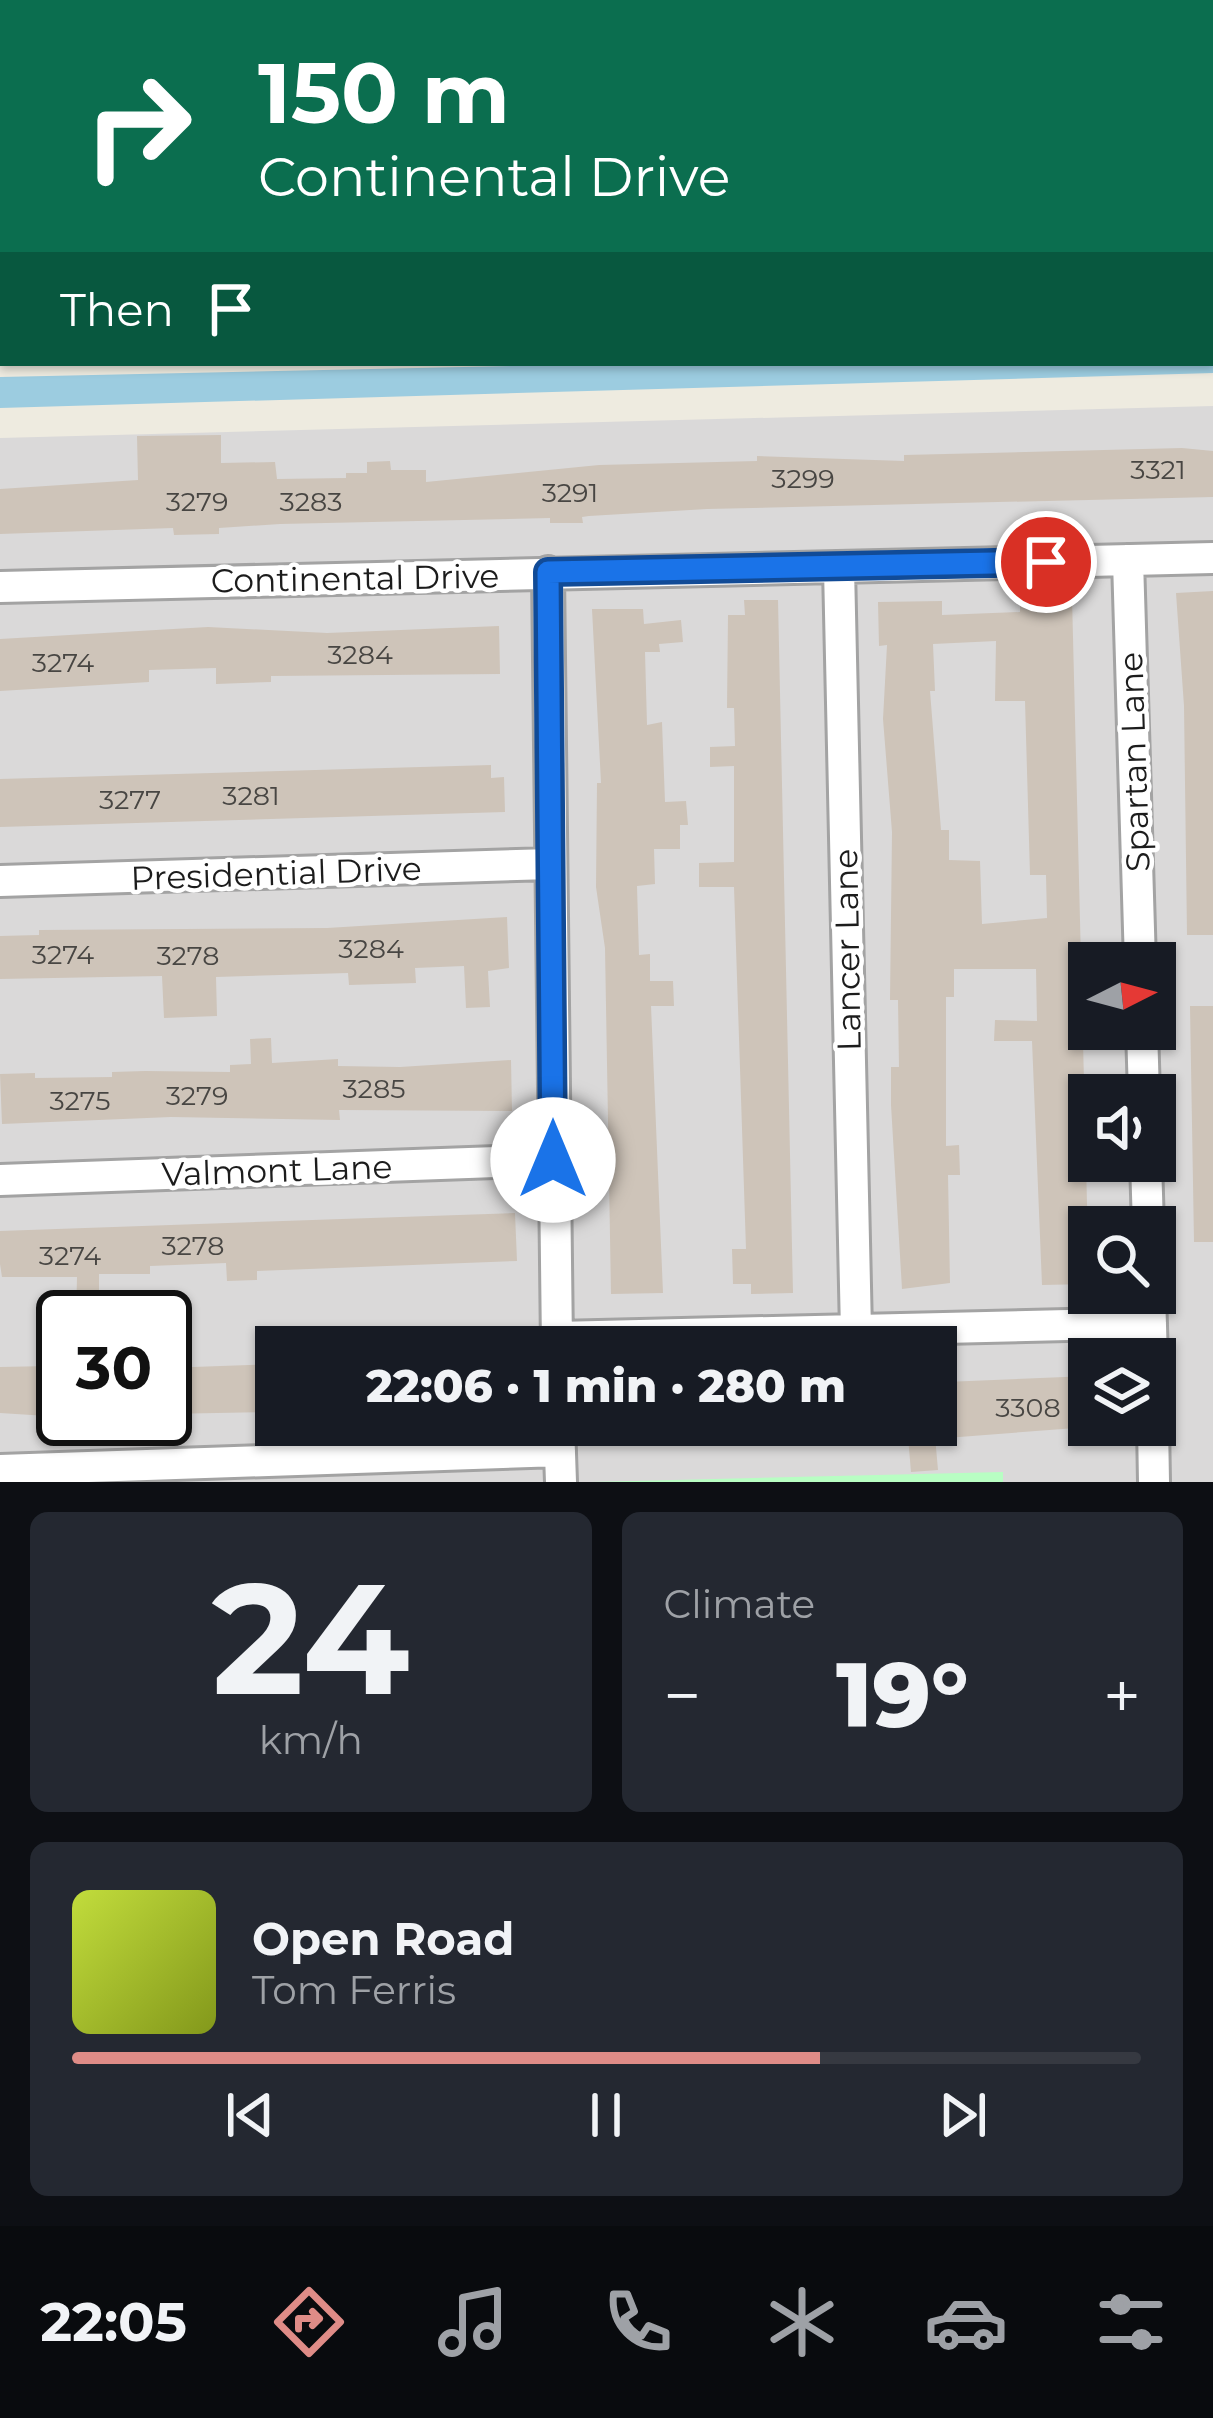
<!DOCTYPE html>
<html lang="en">
<head>
<meta charset="utf-8">
<style>
  body { margin:0; font-family:Montserrat,sans-serif; background:#242831; color:#f1f3f6; height:100vh; display:flex; flex-direction:column; font-size:45px; white-space:nowrap }
  * { box-sizing:border-box; margin:0 }
  p { font-size:39px; color:#9ea1a6 }
  .icon { flex:none; width:66px; height:66px; fill:none; stroke:currentColor; stroke-width:2; stroke-linecap:round; stroke-linejoin:round }
  .map { position:relative; height:1482px; overflow:hidden }
  .side { display:flex; flex-direction:column; gap:30px; padding:30px; background:#0d0f14; flex:1 }
  .side>* { flex:none }
  .hud { position:absolute; left:0px; top:0px; width:1215px; height:366px; box-shadow:0 3px 9px #0004; background:#0b6e4f; color:#fff; overflow:hidden }
  .needle { width:78px; rotate:84deg }
  .tools { position:absolute; left:1068px; top:942px; display:grid; gap:24px }
  .tools a { display:grid; place-items:center; width:108px; height:108px; border-radius:0px; background:#171b24; box-shadow:0 3px 9px #0004; font-size:60px }
  .speed { position:absolute; left:36px; top:1290px; display:flex; gap:24px; font-size:60px; font-weight:700; text-align:center }
  .speed>* { display:grid; place-content:center; width:156px; height:156px; border-radius:50%; background:#171b24; box-shadow:0 3px 9px #0004; line-height:1 }
  .speed .limit { border:6px solid #111; border-radius:18px; background:#fff; color:#111 }
  .pin { position:absolute; display:grid; place-items:center; width:102px; height:102px; color:#fff; margin:-51px; border:6px solid #fff; border-radius:50%; box-shadow:0 3px 12px #0007 }
  .me { position:absolute; width:132px; margin:-66px; rotate:0deg; stroke-linejoin:round; filter:drop-shadow(0 0 9px #0008) }
  .turn { display:flex; align-items:center; gap:42px; height:252px; padding:0 60px; font-size:54px }
  .turn .icon { width:156px; height:156px; stroke-width:2.5 }
  .turn b { display:block; font-size:84px; line-height:102px }
  .then { display:flex; align-items:center; height:114px; padding:0 60px; background:#0003; gap:24px; font-size:45px }
  .big { font-size:90px; font-weight:800; line-height:1.1 }
  .side .tile { flex:1; display:flex; flex-direction:column; justify-content:center; gap:18px; min-width:0; padding:0 42px; border-radius:18px; background:#242831 }
  .side .dial { align-items:center; gap:0 }
  .dial b { font-size:156px; line-height:1 }
  .song { display:flex; align-items:center; gap:36px }
  .cover { width:144px; height:144px; border-radius:18px; background:linear-gradient(135deg,hsl(70 70% 55%),hsl(70 70% 35%)) }
  .played { height:12px; border-radius:6px; background:linear-gradient(90deg,#df8c87 70%,#363941 70%) }
  .keys { display:flex; justify-content:space-around; direction:ltr }
  .heat { display:flex; justify-content:space-between; align-items:center; font-size:66px; direction:ltr }
  .side .tiles { flex:1; display:grid; gap:30px; grid-template-columns:1fr 1fr }
  .tile:last-child { grid-column:span 2 }
  .trip { position:absolute; left:255px; top:1326px; width:702px; height:120px; border-radius:0px; background:#171b24; box-shadow:0 3px 9px #0004; font-weight:800; line-height:120px; text-align:center }
  .menu { display:flex; height:192px; justify-content:space-around; align-items:center; background:#090b0e; color:#9ea1a6 }
  .menu .icon { width:84px; height:84px }
  .menu .active { color:#df8c87 }
  .menu b { font-size:54px; color:#f1f3f6 }
  .map>svg:first-child { display:block }
</style>
</head>
<body>
<div class="map">
<svg width="1213" height="1482" viewBox="0 0 1213 1482">
  <rect width="100%" height="100%" fill="#eeebe0"/>
  <path fill="#dad9d9" fill-rule="evenodd" d="M0,0H1213V317L1212,3H3L0,348Z
    M1213,406V1482H0V438ZM1089,963H1155V1029H1089ZM1089,1095H1155V1161H1089ZM1089,1227H1155V1293H1089ZM63,1317H165V1419H63ZM276,1347H936V1425H276ZM1089,1359H1155V1425H1089Z"/>
  <path fill="#b8fec3" d="M1003,1472V1482H590L633,1481Z"/>
  <path fill="#9ccce0" d="M1213,351V373L0,408V377L644,363H1212Z"/>
  <path fill="#cec4b9" fill-rule="evenodd" d="M221,435V463L275,462L277,479L346,478V473H367V462L390,461L391,470H426V482L599,465L757,461V456L904,461V455L1182,448L1213,451V497L707,509L589,516L582,517L583,523H550V518L280,524L219,528V534L174,535L173,528L0,534V489L138,480L137,436Z
    M1213,591V935H1187L1184,706L1176,593Z
    M1072,597L1089,1284L1042,1285L1032,1041H994L995,1020L1037,1021L1036,969H954V997H946V1146L959,1145L960,1175H948L950,1283L902,1289L891,1105V1067H899L898,1000H890L892,832L883,719L887,645L879,646L878,602L942,601V615L1020,612V598ZM996,641L995,701H1025L1030,875H1046L1047,918L982,924L980,861L949,860V830H941L930,691H935L933,644Z
    M744,600H778L793,1293L751,1294V1284H733L732,1249H746L734,887H699V863L734,862V766L710,767V747L735,746L734,708H727L728,615H745Z
    M592,609H643L644,624L681,620L683,642L659,644L660,652H645L647,725L662,722L665,802L686,801L688,825H680V849H654L655,884L637,886L639,955L650,954V981H673L674,1006H651L663,1293L611,1294L605,948L596,887L597,783H601Z
    M499,626L500,674L271,676V682L216,684V668L149,670V682L0,691V639L208,627L327,633Z
    M491,765V778L504,777L505,812L0,827V779Z
    M507,917L509,968L488,971L490,1007L466,1008L464,966L415,968L416,983L349,985L348,973L216,977L217,1016L164,1018L162,976L0,979V936L39,935V930L327,928Z
    M1190,1006H1213V1242H1194Z
    M271,1038L272,1063L338,1059V1066L400,1067L511,1060L512,1111L339,1110L340,1120L171,1117L2,1124L0,1074L35,1073V1078L112,1077V1072L145,1071L230,1072V1065L251,1064L250,1039Z
    M515,1213L517,1261L257,1271V1280L227,1281L226,1263L150,1266V1274H99V1317H76L77,1277H2L0,1264V1231Z
    M276,1364V1412L165,1414V1368Z
    M50,1366L51,1372H63V1417L0,1413V1367Z
    M1089,1376V1427L946,1438L945,1382Z
    M907,1425H934L938,1470L911,1472Z"/>
  <g fill="none" stroke-linecap="round" stroke-linejoin="round">
    <g stroke="#a3a3a3" stroke-width="36">
      <path id="minor" d="M54,0L55,3
        M394,0V3
        M731,0V3
        M1062,0L1063,3
        M1212,150H1213
        M0,184H3
        M1128,560L1140,963
        M839,568L856,1331
        M548,572L557,1347
        M0,587L1213,558
        M0,881L551,864
        M1142,1029L1144,1095
        M1146,1161L1148,1227
        M0,1180L553,1160
        M1150,1293L1152,1359
        M557,1337L1151,1323
        M559,1425L561,1482
        M1153,1425L1154,1482
        M0,1470L560,1451"/>
    </g>
    <use href="#minor" stroke="#fff" stroke-width="30"/>
  </g>
  <g fill="none" stroke-linecap="round" stroke-linejoin="round">
    <g stroke="#114b97" stroke-width="30">
      <path id="route" d="M553,1160L548,572L1046,562"/>
    </g>
    <use href="#route" stroke="#1a73e8" stroke-width="21"/>
  </g>
  <g text-anchor="middle" dominant-baseline="central" stroke-width="9" stroke-linejoin="round" paint-order="stroke">
    <g font-size="27" fill="#484643">
      <text x="1158" y="469">3321</text>
      <text x="803" y="478">3299</text>
      <text x="570" y="492">3291</text>
      <text x="197" y="501">3279</text>
      <text x="311" y="501">3283</text>
      <text x="360" y="654">3284</text>
      <text x="63" y="662">3274</text>
      <text x="251" y="795">3281</text>
      <text x="130" y="799">3277</text>
      <text x="371" y="948">3284</text>
      <text x="63" y="954">3274</text>
      <text x="188" y="955">3278</text>
      <text x="374" y="1088">3285</text>
      <text x="197" y="1095">3279</text>
      <text x="80" y="1100">3275</text>
      <text x="193" y="1245">3278</text>
      <text x="70" y="1255">3274</text>
      <text x="1028" y="1407">3308</text>
    </g>
    <g font-size="33" fill="#1c1c1c" stroke="#fff">
      <text transform="translate(355 578) rotate(-1)">Continental Drive</text>
      <text transform="translate(1134 762) rotate(-92)">Spartan Lane</text>
      <text transform="translate(276 873) rotate(-2)">Presidential Drive</text>
      <text transform="translate(847 950) rotate(-91)">Lancer Lane</text>
      <text transform="translate(277 1170) rotate(-2)">Valmont Lane</text>
    </g>
  </g>
</svg>
<div class="tools">
<a><svg class="needle" viewBox="-14 -14 28 28"><path d="M0-13l5 13h-10z" fill="#e53935"/><path d="M0 13l5-13h-10z" fill="#9ea1a6"/></svg></a>
<a><svg class="icon" aria-label="sound" viewBox="0 0 24 24"><path d="M4 9h4l5-4v14l-5-4H4zM17 9q2 3 0 6"/></svg></a>
<a><svg class="icon" aria-label="search" viewBox="0 0 24 24"><circle cx="10" cy="10" r="6"/><path d="M15 15l6 6"/></svg></a>
<a><svg class="icon" aria-label="layers" viewBox="0 0 24 24"><path d="M12 4l9 5-9 5-9-5zM3 14l9 5 9-5"/></svg></a>
</div>
<div class="speed"><div class="limit">30</div></div>
<div class="pin" style="left:1046px;top:562px;background:#d93025"><svg class="icon" aria-label="arrive" viewBox="0 0 24 24"><path d="M6 21V4h12l-3 4 3 4H6"/></svg></div>
<svg class="me" style="left:553px;top:1160px" viewBox="-20 -20 40 40"><circle r="19" fill="#fff"/><path d="M0-13L10 11 0 6-10 11z" fill="#1a73e8"/></svg>
<div class="trip">22:06 · 1 min · 280 m</div>
<div class="hud">
<div class="turn"><svg class="icon" aria-label="right" viewBox="0 0 24 24"><path d="M7 20v-9h11M14 6l5 5-5 5"/></svg><div><b>150 m</b>Continental Drive</div></div>
<div class="then">Then<svg class="icon" aria-label="arrive" viewBox="0 0 24 24"><path d="M6 21V4h12l-3 4 3 4H6"/></svg></div>
</div>
</div>
<section class="side">
<div class="tiles">
<div class="tile dial"><b>24</b><p>km/h</p></div>
<div class="tile"><p>Climate</p>
<div class="heat"><a>−</a><b class="big">19°</b><a>+</a></div>
</div>
<div class="tile">
<div class="song"><i class="cover"></i><div><b>Open Road</b><p>Tom Ferris</p></div></div>
<div class="played"></div>
<div class="keys"><svg class="icon" aria-label="previous" viewBox="0 0 24 24"><path d="M18 5L8 12l10 7zM5 5v14"/></svg><svg class="icon" aria-label="pause" viewBox="0 0 24 24"><path d="M8 5v14M16 5v14"/></svg><svg class="icon" aria-label="next" viewBox="0 0 24 24"><path d="M6 5l10 7-10 7zM19 5v14"/></svg></div>
</div>
</div>
</section>
<nav class="menu">
<b>22:05</b>
<svg class="icon active" aria-label="directions" viewBox="0 0 24 24"><path d="M12 3l9 9-9 9-9-9zM9 14v-3h6M13 9l2 2-2 2"/></svg>
<svg class="icon" aria-label="music" viewBox="0 0 24 24"><path d="M9 18V5l10-2v13"/><circle cx="6" cy="18" r="3"/><circle cx="16" cy="16" r="3"/></svg>
<svg class="icon" aria-label="phone" viewBox="0 0 24 24"><path d="M5 4h4l2 5-3 2q2 4 5 5l2-3 5 2v4C11 20 4 13 5 4z"/></svg>
<svg class="icon" aria-label="climate" viewBox="0 0 24 24"><path d="M12 3v18M4 7l16 10M4 17L20 7"/></svg>
<svg class="icon" aria-label="car" viewBox="0 0 24 24"><path d="M5 17H2v-5l4-1 3-4h7l3 4 3 1v5h-3M9 17h6M6 11h13"/><circle cx="7" cy="17" r="2"/><circle cx="17" cy="17" r="2"/></svg>
<svg class="icon" aria-label="filters" viewBox="0 0 24 24"><path d="M4 7h16M4 17h16"/><circle cx="9" cy="7" r="2"/><circle cx="15" cy="17" r="2"/></svg>
</nav>
</body>
</html>
